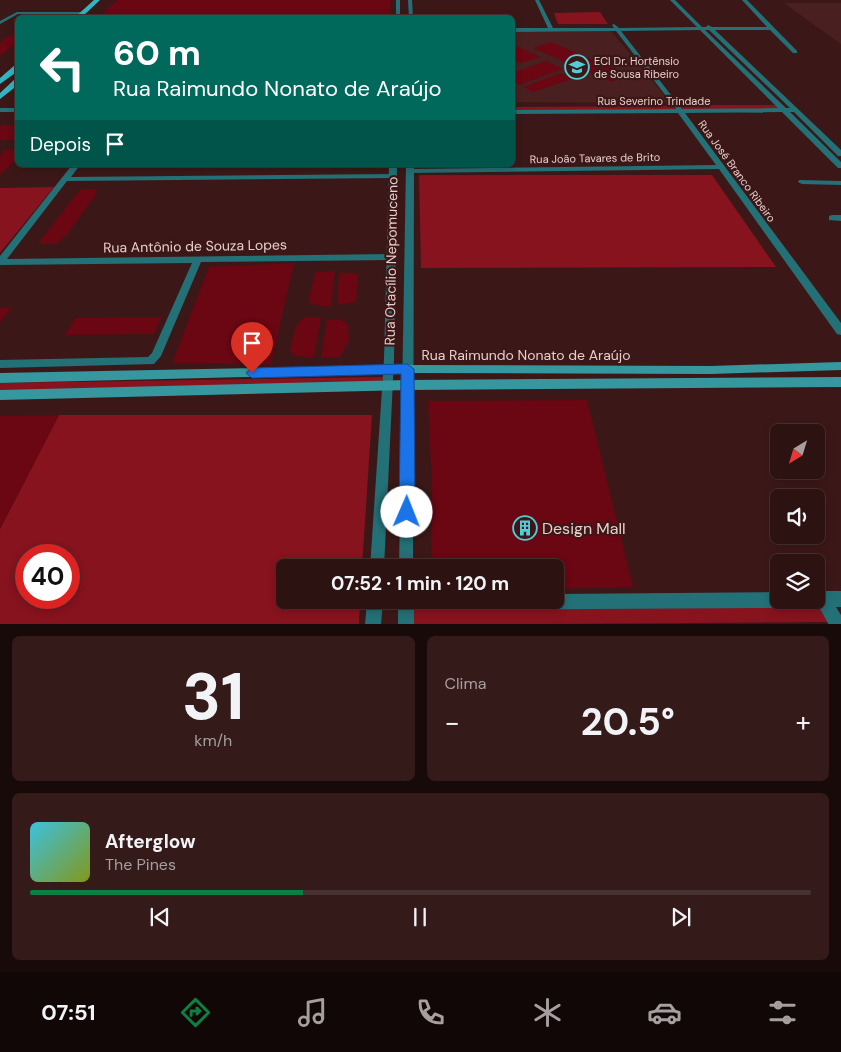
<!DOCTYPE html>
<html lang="pt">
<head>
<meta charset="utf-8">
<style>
  body { margin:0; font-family:"DM Sans",sans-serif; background:#341b1a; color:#f1f3f6; height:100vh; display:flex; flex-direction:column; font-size:19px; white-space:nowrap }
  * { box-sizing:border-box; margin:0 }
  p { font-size:16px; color:#a69e9f }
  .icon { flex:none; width:28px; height:28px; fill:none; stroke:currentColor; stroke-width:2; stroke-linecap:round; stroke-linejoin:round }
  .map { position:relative; height:624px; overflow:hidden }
  .side { display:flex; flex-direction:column; gap:12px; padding:12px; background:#180a09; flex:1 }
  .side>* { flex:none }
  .hud { position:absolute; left:15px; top:15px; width:500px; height:152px; border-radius:8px; box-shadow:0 2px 8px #0003,0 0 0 1px #483231; background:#00695c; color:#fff; overflow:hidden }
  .needle { width:32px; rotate:218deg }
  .controls { position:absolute; left:770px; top:424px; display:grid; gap:10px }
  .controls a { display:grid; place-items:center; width:55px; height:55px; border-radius:8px; background:#2c1211; box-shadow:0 2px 8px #0003,0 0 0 1px #483231; font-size:25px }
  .speed { position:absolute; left:15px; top:544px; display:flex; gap:10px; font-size:25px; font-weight:700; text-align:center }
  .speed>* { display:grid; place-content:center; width:65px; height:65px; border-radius:50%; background:#2c1211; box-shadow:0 2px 8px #0003,0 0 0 1px #483231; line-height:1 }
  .speed .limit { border:8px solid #d22; background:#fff; color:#111 }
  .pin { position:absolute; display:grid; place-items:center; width:42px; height:42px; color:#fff; margin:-51px -21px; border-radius:50% 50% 50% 0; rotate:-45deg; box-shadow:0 0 5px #0007 }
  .pin .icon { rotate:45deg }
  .me { position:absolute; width:55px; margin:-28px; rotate:1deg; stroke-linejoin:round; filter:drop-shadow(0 0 4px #0008) }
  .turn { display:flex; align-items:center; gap:18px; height:105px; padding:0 15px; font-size:22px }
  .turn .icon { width:65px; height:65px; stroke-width:2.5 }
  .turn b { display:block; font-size:35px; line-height:42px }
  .then { display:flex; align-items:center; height:48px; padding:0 15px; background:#0003; gap:10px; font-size:19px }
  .big { font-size:38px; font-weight:700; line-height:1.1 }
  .side .tile { flex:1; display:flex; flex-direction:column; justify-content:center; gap:8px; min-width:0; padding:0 18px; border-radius:8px; background:#341b1a }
  .side .dial { align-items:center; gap:0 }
  .dial b { font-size:65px; line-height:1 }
  .song { display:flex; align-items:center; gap:15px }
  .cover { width:60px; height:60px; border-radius:8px; background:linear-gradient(135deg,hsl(190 70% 55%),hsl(70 70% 35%)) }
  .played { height:5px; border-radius:2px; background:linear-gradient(90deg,#0b8043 35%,#483231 35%) }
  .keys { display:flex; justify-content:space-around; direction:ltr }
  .heat { display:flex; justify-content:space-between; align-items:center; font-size:28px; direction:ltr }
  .side .tiles { flex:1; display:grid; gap:12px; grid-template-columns:1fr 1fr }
  .tile:last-child { grid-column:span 2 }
  .trip { position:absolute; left:276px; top:559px; width:288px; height:50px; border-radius:8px; background:#2c1211; box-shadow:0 2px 8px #0003,0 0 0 1px #483231; font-weight:700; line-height:50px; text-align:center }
  .tabs { display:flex; height:80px; justify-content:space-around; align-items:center; background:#120707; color:#a69e9f }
  .tabs .icon { width:35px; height:35px }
  .tabs .selected { color:#0b8043 }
  .tabs b { font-size:22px; color:#f1f3f6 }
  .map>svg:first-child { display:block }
</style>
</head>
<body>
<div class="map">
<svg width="841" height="625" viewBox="0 0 841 625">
  <rect width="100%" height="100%" fill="#3b1817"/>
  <path fill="#49201f" d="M784,3H841V44Z
    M611,31L671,103L513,102V32Z"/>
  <path fill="#86131e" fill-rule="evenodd" d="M600,12L608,24H558L554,13Z
    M679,105H776L782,110L682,109Z
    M672,106L675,109L513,111L512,107Z
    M419,175H712L776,267L421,268Z
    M54,187L0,253V188Z
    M383,377L381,384L0,392V383Z
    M59,415H372L362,567L285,568V600H360L359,624H0V529ZM26,555H69V598H26Z
    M821,605L831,622L413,625L412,608Z"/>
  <path fill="#6b0613" d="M117,0H391L390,18H98Z
    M10,35H18V42L0,56V43Z
    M551,42L628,75L611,82L533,48Z
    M512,44L540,57L521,63L512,59Z
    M546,61L563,69L519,85L512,81V73Z
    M561,73L572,79L533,92L523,87Z
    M0,125H18V140H0Z
    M5,150H18V158L0,175V156Z
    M80,189H97L94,193H97L66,236L63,237L58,244H38Z
    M294,263L271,364L172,363L209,267Z
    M335,271L331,307L311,304L309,297L316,272Z
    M339,273H355L358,276L356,302L337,305Z
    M0,308H11L0,323Z
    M162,317L154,334L65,335L75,318Z
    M304,317H321L314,358L295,356L290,350L296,326Z
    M339,319L348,324L349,340L340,357H321L327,320Z
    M587,400L633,587L555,589V568H431L432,484L428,401Z
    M59,415L0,529V416Z"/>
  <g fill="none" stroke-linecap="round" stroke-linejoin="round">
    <path fill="#237076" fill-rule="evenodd" d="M17,12H82L84,13L82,14H18L0,24V21Z"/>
    <path fill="#237076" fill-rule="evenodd" d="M535,0H539L553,28H614L612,25L614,24L619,28L697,27L670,0H675L702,27H706L708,25L712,27H767L742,0H747L797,51V53H793L770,30H715L841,150V156H838L794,112H790L841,162V168H838L782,112L685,113L841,323V335L837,334L719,169L407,173L406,171L410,169L716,165L678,113L512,114V110L676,109L616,31L512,32V28H548ZM700,30L778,108L682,109L621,31ZM705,30H709L790,108H786Z
      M0,108H18V112H0Z
      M72,165H80L71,177L393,174L397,176L393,178L67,181L7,259L391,254L396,257L391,260L201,262L161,356L154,364L0,368V360L148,357L152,353L192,263L0,265V256Z
      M799,180L841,181V185L802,184L798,182Z
      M832,215H841V221L829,220V216Z
      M816,591H841V607H836L841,615V625H829L819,607L811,604L809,600H816Z
      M779,592V600H787L784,605L779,608L406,610L401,607L398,602L399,600H555V594Z"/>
    <path fill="#237076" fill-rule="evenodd" d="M396,0H400V18H396Z
      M408,0H412L413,18H409Z
      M389,165H397L394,359L384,568H370L384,359Z
      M406,165H414L413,568H399Z
      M367,600H383L381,625H365Z
      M398,600H414V625H398Z"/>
    <path fill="#36979f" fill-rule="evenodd" d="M841,362V370L711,374L407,373L0,383V373L407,365L711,366Z
      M841,377V387L408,390L0,400V390L408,380Z"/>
    <path fill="#30b6c1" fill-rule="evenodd" d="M94,0H100L81,18H74Z
      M15,65H18V71L0,84V78Z
      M15,79H18V85L0,99V93Z"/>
  </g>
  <path fill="#1a73e8" stroke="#114b97" d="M407,364L414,369L415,512L412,517L407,520L401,517L399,512L401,374L252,378L246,373L252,368Z"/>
  <defs>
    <g id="school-ring" transform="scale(1.25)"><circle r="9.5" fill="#3b1817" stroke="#52ccd6" stroke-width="1.5"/><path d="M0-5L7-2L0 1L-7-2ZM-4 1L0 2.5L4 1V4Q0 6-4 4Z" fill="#52ccd6"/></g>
    <g id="building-ring" transform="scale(1.25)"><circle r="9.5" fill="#3b1817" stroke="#52ccd6" stroke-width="1.5"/><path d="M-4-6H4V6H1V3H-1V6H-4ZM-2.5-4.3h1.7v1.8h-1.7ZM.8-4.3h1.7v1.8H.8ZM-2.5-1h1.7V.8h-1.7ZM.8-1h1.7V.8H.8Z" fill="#52ccd6"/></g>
  </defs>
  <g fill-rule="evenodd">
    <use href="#school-ring" x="577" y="67"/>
    <use href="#building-ring" x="525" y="528"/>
  </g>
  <g text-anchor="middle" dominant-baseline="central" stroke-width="4.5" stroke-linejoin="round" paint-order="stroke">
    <g font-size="11" fill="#e7cecc" stroke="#3b1817" text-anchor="start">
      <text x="594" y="61">ECI Dr. Hortênsio<tspan x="594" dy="13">de Sousa Ribeiro</tspan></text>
    </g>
    <g font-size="11" fill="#e7cecc" stroke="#3b1817">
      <text x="654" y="101">Rua Severino Trindade</text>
      <text transform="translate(595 158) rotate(-1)">Rua João Tavares de Brito</text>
      <text transform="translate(737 171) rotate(54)">Rua José Branco Ribeiro</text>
    </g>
    <g font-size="14" fill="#e7cecc" stroke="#3b1817">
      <text transform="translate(195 246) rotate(-1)">Rua Antônio de Souza Lopes</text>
      <text transform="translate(391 261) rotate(-89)">Rua Otacílio Nepomuceno</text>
      <text x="526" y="355">Rua Raimundo Nonato de Araújo</text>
    </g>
    <g font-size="16" fill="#e7cecc" stroke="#3b1817" text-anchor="start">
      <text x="542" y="528">Design Mall</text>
    </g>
  </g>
</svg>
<div class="controls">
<a><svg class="needle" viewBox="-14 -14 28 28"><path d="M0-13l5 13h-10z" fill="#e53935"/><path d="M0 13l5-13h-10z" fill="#a69e9f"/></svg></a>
<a><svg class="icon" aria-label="sound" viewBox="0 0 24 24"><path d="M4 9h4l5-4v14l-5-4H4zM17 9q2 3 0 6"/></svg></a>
<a><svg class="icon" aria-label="layers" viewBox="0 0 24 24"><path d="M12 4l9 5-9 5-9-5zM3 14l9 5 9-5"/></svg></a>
</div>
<div class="speed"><div class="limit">40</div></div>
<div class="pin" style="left:252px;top:373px;background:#d93025"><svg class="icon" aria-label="arrive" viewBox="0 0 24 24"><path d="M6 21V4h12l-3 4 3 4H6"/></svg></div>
<svg class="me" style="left:407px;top:512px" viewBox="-20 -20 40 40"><circle r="19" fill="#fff"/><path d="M0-13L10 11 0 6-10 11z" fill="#1a73e8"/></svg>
<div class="trip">07:52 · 1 min · 120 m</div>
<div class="hud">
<div class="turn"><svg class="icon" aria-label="left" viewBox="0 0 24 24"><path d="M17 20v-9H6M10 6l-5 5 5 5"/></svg><div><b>60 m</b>Rua Raimundo Nonato de Araújo</div></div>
<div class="then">Depois<svg class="icon" aria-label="arrive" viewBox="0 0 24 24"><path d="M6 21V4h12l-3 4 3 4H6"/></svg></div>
</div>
</div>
<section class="side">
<div class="tiles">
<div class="tile dial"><b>31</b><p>km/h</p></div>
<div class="tile"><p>Clima</p>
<div class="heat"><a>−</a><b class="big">20.5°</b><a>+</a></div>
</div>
<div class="tile">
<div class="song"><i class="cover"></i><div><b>Afterglow</b><p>The Pines</p></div></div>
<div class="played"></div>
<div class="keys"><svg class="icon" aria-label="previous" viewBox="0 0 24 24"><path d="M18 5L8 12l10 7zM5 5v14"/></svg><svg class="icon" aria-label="pause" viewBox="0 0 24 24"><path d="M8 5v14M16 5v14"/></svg><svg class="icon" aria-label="next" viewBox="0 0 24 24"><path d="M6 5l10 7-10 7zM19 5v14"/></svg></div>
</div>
</div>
</section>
<nav class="tabs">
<b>07:51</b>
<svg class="icon selected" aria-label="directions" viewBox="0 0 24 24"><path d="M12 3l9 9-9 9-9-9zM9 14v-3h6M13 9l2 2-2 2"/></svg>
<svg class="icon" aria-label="music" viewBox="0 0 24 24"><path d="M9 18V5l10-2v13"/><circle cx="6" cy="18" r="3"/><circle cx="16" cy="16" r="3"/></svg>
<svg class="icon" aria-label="phone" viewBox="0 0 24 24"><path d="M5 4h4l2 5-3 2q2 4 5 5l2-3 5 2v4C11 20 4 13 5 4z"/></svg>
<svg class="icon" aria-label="climate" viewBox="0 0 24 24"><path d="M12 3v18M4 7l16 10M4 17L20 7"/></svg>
<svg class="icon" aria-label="car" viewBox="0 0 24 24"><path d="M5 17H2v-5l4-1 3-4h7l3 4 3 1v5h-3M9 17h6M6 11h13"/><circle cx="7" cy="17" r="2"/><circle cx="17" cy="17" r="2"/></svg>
<svg class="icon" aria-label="filters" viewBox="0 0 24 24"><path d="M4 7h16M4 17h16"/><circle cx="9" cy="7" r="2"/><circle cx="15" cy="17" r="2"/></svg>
</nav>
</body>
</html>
